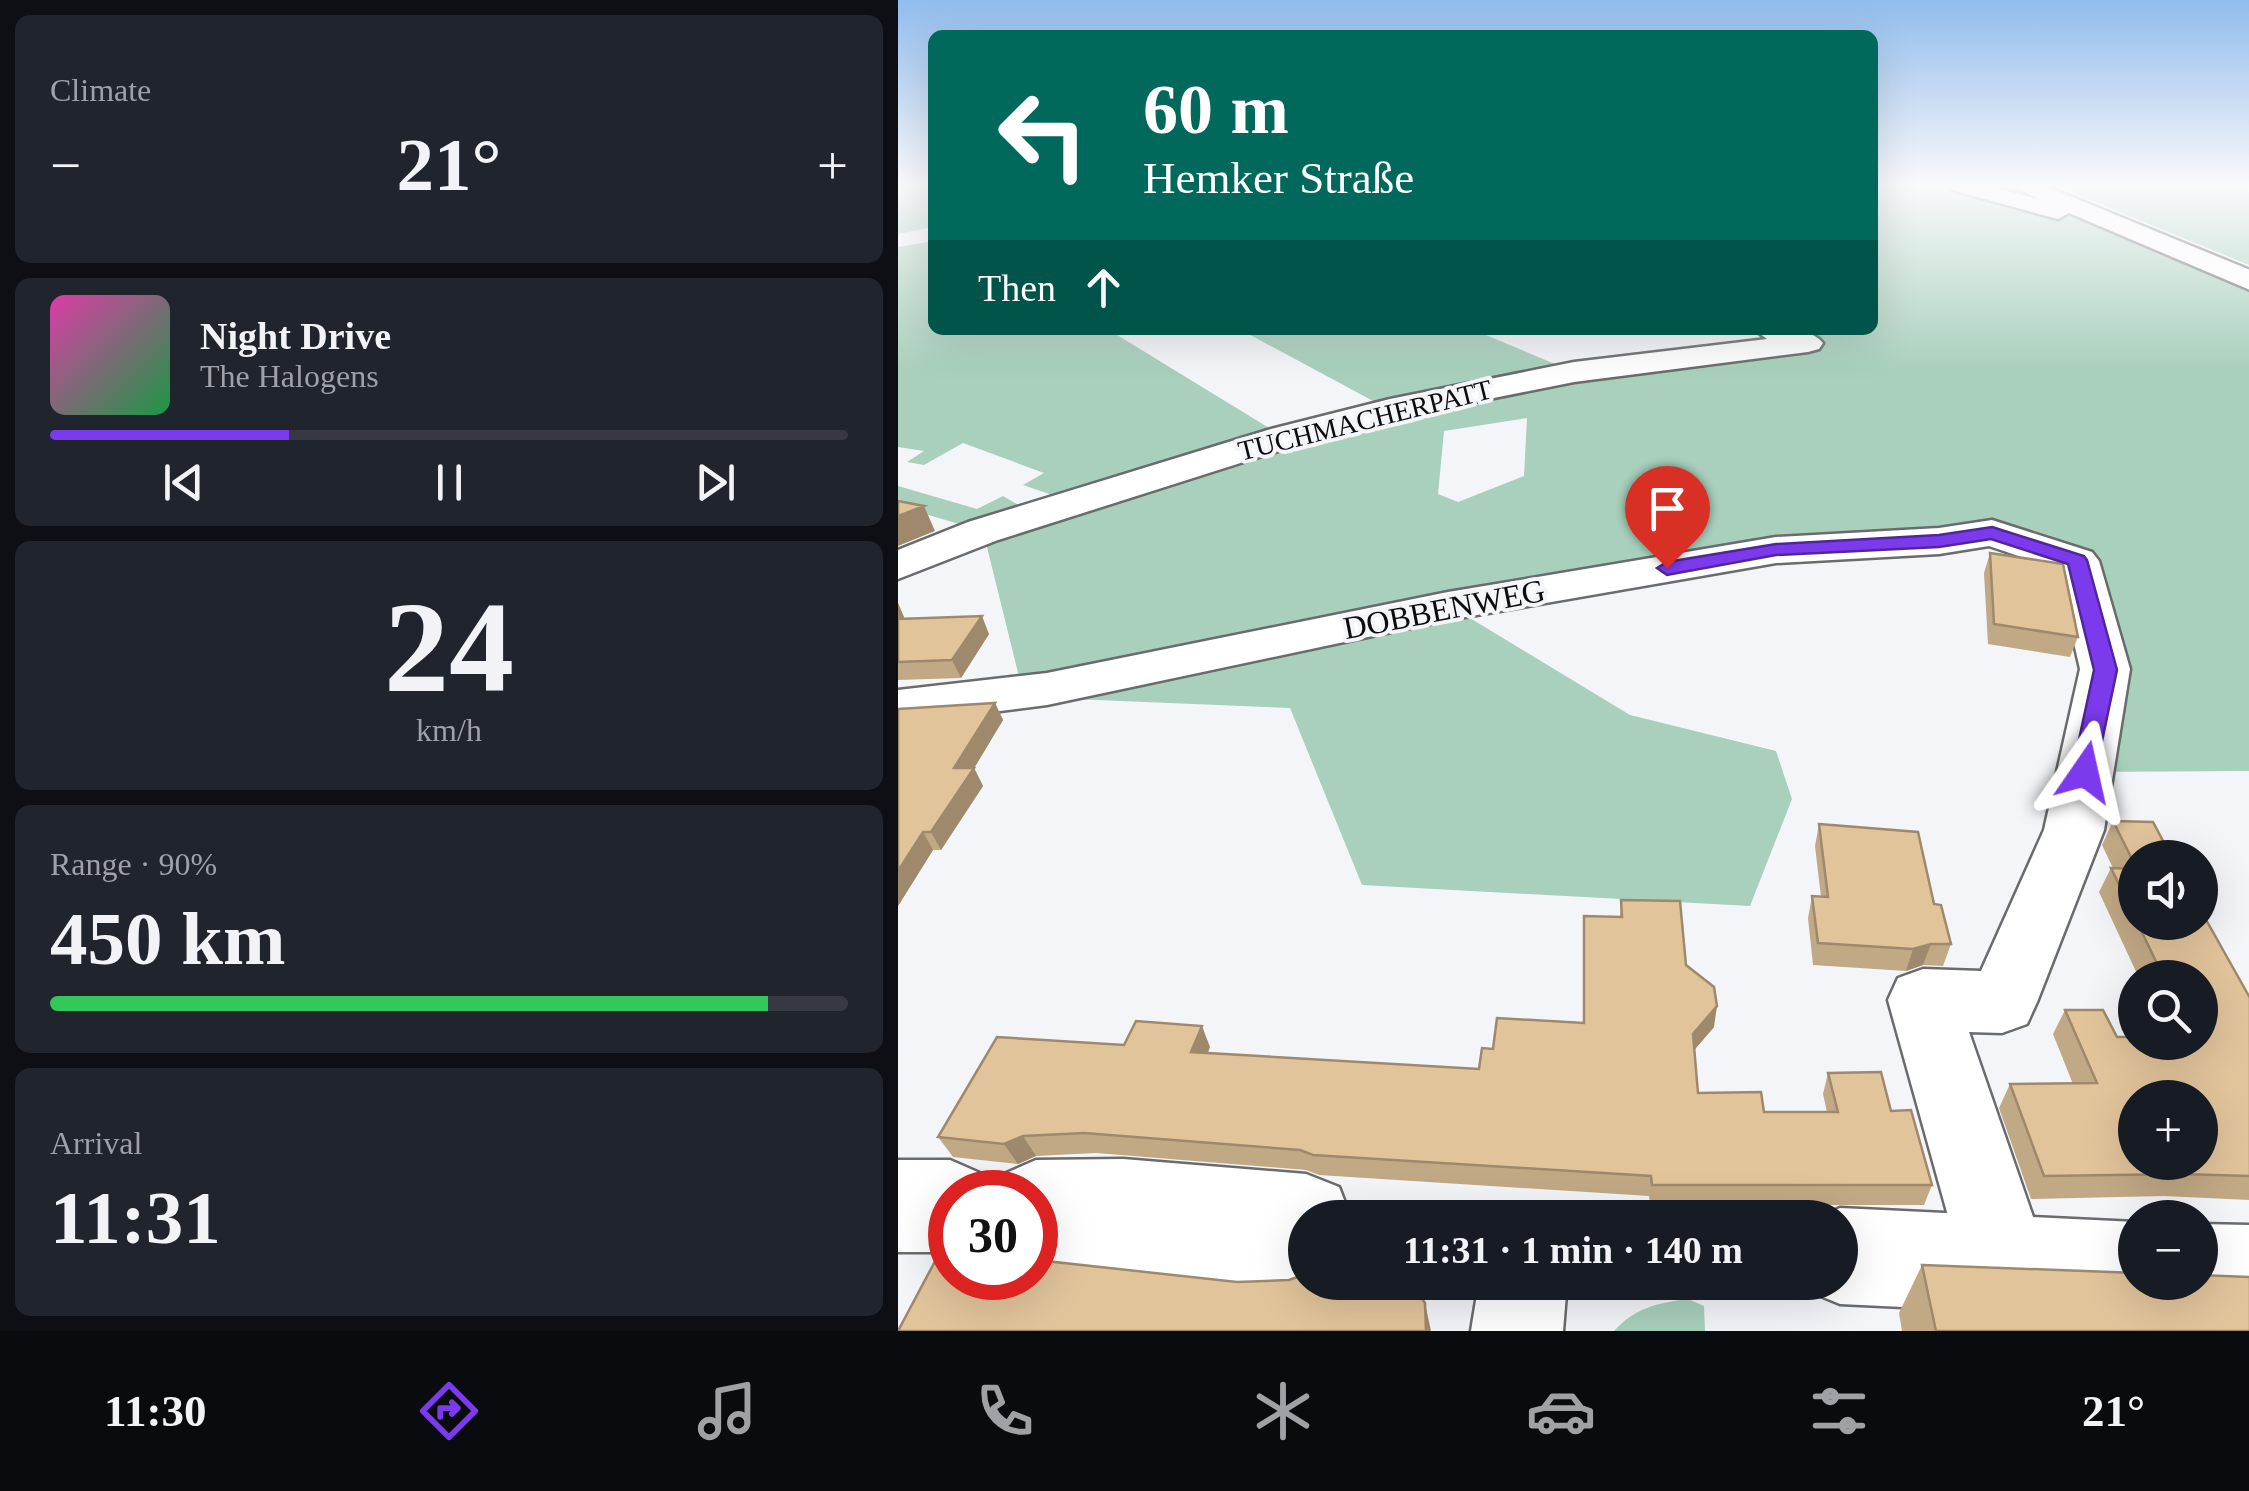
<!DOCTYPE html>
<html lang="en">
<head>
<meta charset="utf-8">
<style>
  body { margin:0; font-family:"Times New Roman",serif; background:#20242c; color:#f1f3f6; height:100vh; display:flex; flex-direction:column; font-size:38px; white-space:nowrap }
  * { box-sizing:border-box; margin:0 }
  p { font-size:32px; color:#9ea1a6 }
  .icon { flex:none; width:55px; height:55px; fill:none; stroke:currentColor; stroke-width:2; stroke-linecap:round; stroke-linejoin:round }
  .map { position:relative; flex:1; overflow:hidden }
  .side { display:flex; flex-direction:column; gap:15px; padding:15px; background:#0d0f14; width:898px }
  .side>* { flex:none }
  .hud { position:absolute; left:30px; top:30px; width:950px; height:305px; border-radius:15px; box-shadow:0 10px 40px #0002; background:#00695c; color:#fff; overflow:hidden }
  .buttons { position:absolute; left:1220px; top:840px; display:grid; gap:20px }
  .buttons a { display:grid; place-items:center; width:100px; height:100px; border-radius:50%; background:#171b24; box-shadow:0 10px 40px #0002; font-size:50px }
  .speed { position:absolute; left:30px; top:1170px; display:flex; gap:20px; font-size:50px; font-weight:700; text-align:center }
  .speed>* { display:grid; place-content:center; width:130px; height:130px; border-radius:50%; background:#171b24; box-shadow:0 10px 40px #0002; line-height:1 }
  .speed .limit { border:15px solid #d22; background:#fff; color:#111 }
  .pin { position:absolute; display:grid; place-items:center; width:85px; height:85px; color:#fff; margin:-102px -42px; border-radius:50% 50% 50% 0; rotate:-45deg; box-shadow:0 0 10px #0007 }
  .pin .icon { rotate:45deg }
  .me { position:absolute; width:110px; margin:-55px; rotate:11deg; stroke-linejoin:round; filter:drop-shadow(0 0 8px #0008) }
  .turn { display:flex; align-items:center; gap:35px; height:210px; padding:0 50px; font-size:45px }
  .turn .icon { width:130px; height:130px; stroke-width:2.5 }
  .turn b { display:block; font-size:70px; line-height:85px }
  .then { display:flex; align-items:center; height:95px; padding:0 50px; background:#0003; gap:20px; font-size:38px }
  .big { font-size:75px; font-weight:700; line-height:1.1 }
  .side .widget { flex:1; display:flex; flex-direction:column; justify-content:center; gap:15px; min-width:0; padding:0 35px; border-radius:15px; background:#20242c }
  .side .dial { align-items:center; gap:0 }
  .dial b { font-size:130px; line-height:1 }
  .song { display:flex; align-items:center; gap:30px }
  .cover { width:120px; height:120px; border-radius:15px; background:linear-gradient(135deg,hsl(320 70% 55%),hsl(140 70% 35%)) }
  .played { height:10px; border-radius:5px; background:linear-gradient(90deg,#7c3aed 30%,#363941 30%) }
  .keys { display:flex; justify-content:space-around; direction:ltr }
  .heat { display:flex; justify-content:space-between; align-items:center; font-size:55px; direction:ltr }
  .charge { height:15px; border-radius:8px; background:linear-gradient(90deg,#34c759 90%,#363941 0) }
  .trip { position:absolute; left:390px; top:1200px; width:570px; height:100px; border-radius:50px; background:#171b24; box-shadow:0 10px 40px #0002; font-weight:700; line-height:100px; text-align:center }
  .tab-bar { display:flex; height:160px; justify-content:space-around; align-items:center; background:#090b0e; color:#9ea1a6 }
  .tab-bar .icon { width:70px; height:70px }
  .tab-bar .selected { color:#7c3aed }
  .tab-bar b { font-size:45px; color:#f1f3f6 }
  main { display:flex; flex:1; min-height:0 }
  .map>svg:first-child { display:block }
</style>
</head>
<body>
<main>
<section class="side">
<div class="widget"><p>Climate</p>
<div class="heat"><a>−</a><b class="big">21°</b><a>+</a></div>
</div>
<div class="widget">
<div class="song"><i class="cover"></i><div><b>Night Drive</b><p>The Halogens</p></div></div>
<div class="played"></div>
<div class="keys"><svg class="icon" aria-label="previous" viewBox="0 0 24 24"><path d="M18 5L8 12l10 7zM5 5v14"/></svg><svg class="icon" aria-label="pause" viewBox="0 0 24 24"><path d="M8 5v14M16 5v14"/></svg><svg class="icon" aria-label="next" viewBox="0 0 24 24"><path d="M6 5l10 7-10 7zM19 5v14"/></svg></div>
</div>
<div class="widget dial"><b>24</b><p>km/h</p></div>
<div class="widget"><p>Range · 90%</p><b class="big">450 km</b><div class="charge"></div></div>
<div class="widget"><p>Arrival</p><b class="big">11:31</b></div>
</section>
<div class="map">
<svg width="1352" height="1331" viewBox="0 0 1352 1331">
  <rect width="100%" height="100%" fill="#f4f5f8"/>
  <path fill="#a8d0bc" fill-rule="evenodd" d="M0,185H35V227L0,234Z
    M975,185H1126L1351,281V771L1187,772L1179,560L1094,533L552,606L732,715L878,751L894,799L852,906L464,885L392,708L126,697L85,531L0,506V486L79,509L105,496L122,506L163,498L125,485L146,473L65,443L26,465L9,462L26,451L0,447V247L35,241V330H211L386,437L490,409L343,330H576L676,372L907,343L872,330H975ZM629,418L626,476L560,502L540,494L546,431Z
    M1156,185H1351V265Z
    M790,1299L806,1306L807,1331H716C737,1308 759,1303 790,1299Z"/>
  <g fill="none" stroke-linecap="round" stroke-linejoin="round">
    <g stroke="#696b6d" stroke-width="5">
      <path id="street" d="M857,330C879,330 910,325 925,343L921,349L910,352L676,382L496,418L399,445L100,540L0,579V550L70,522L373,429L492,399L676,362L869,339Z
        M1094,520L1194,552L1201,561L1232,669L1206,830L1139,1002L1129,1024L1104,1033L1071,1032L1152,1266L1139,1297L1108,1310L1077,1297L1064,1266L990,1000L1000,978L1025,969L1083,971L1146,830L1182,669L1159,569L1091,546L1041,554L878,563L550,620L149,705L0,724V690L149,673L550,592L878,537L1041,528Z
        M581,1282H669L665,1331H573Z"/>
    </g>
    <g stroke="#696b6d" stroke-width="5">
      <path id="secondary" d="M225,1159L408,1174L441,1187L453,1218H408V1282H451L442,1305L408,1319L360,1321L187,1303L134,1278H138V1192H98L106,1174L138,1160Z
        M0,1160H52L84,1174L92,1192H52V1252H0Z
        M942,1208L1238,1222V1282H1302V1224L1352,1225V1321L1302,1320L1268,1306L1238,1318L942,1304L908,1290L905,1282H942V1218H920Z"/>
    </g>
    <g stroke="#696b6d" stroke-width="5">
      <path id="highway" d="M1051,185H1088L1139,199L1115,185H1145L1352,270V290L1171,213L1160,219L1054,190Z"/>
    </g>
    <use href="#street" fill="#fff" fill-rule="evenodd"/>
    <use href="#secondary" fill="#fff" fill-rule="evenodd"/>
    <use href="#highway" fill="#fff" fill-rule="evenodd"/>
  </g>
  <path fill="#c2a985" d="M1092,553L1180,637L1172,657L1090,644L1086,573Z
    M0,603L6,618L91,634L63,678L0,680Z
    M97,703L105,720L76,768L85,786L43,850H35L0,906V709Z
    M1215,821L1238,858V922H1302L1352,998V1200L1266,1196L1133,1199L1101,1108L1112,1084H1175L1155,1034L1167,1010L1219,1037L1302,1042V978H1241L1201,892L1213,868H1215L1204,845Z
    M921,824L1036,904L1053,944L1045,966L1025,965L1008,971L915,965L910,918L914,896L923,897L917,846Z
    M723,900L788,965L816,1027L796,1050L800,1093L866,1112H929L925,1094L930,1073L993,1111L1034,1185L1026,1205H752L751,1196L421,1175L408,1170L198,1153L138,1156L120,1164L55,1157L40,1137L226,1045L312,1047L309,1053L581,1069L595,1049L686,1023L722,917Z
    M1024,1265L1352,1331H1004L1001,1313Z"/>
  <path fill="#9e896c" d="M26,506L37,531L0,546V516Z
    M0,603L6,617L7,637L0,623Z
    M84,616L91,634L63,678L54,660Z
    M97,703L105,720L75,770L76,768L85,786L43,850L33,832L56,768Z
    M25,832L35,850L0,906V871Z
    M1033,944L1025,965L1008,971L1015,949Z
    M819,1006L816,1027L792,1055L795,1034Z
    M304,1026L312,1047L302,1073L293,1052Z
    M125,1136L138,1156L120,1164L106,1144Z
    M527,1303L533,1331H528Z"/>
  <path fill="#e2c49b" stroke="#9e896c" stroke-width="2.5" fill-rule="evenodd" d="M0,501L26,506L0,516Z
    M1092,553L1165,564L1180,637L1096,624Z
    M84,616L54,660L0,662V619Z
    M97,703L56,768H76L33,832H25L0,871V709Z
    M1215,821L1255,822L1274,858H1238V867Z
    M921,824L1020,832L1036,904L1043,905L1053,944H1033L1015,949L920,943L914,896L930,897Z
    M1213,868L1238,869V919Z
    M723,900L782,901L788,965L816,987L819,1006L795,1034L800,1093L863,1092L866,1112H940L930,1073L983,1072L993,1111L1013,1110L1034,1185H754L753,1176L415,1155L402,1150L186,1133L125,1136L106,1144L40,1137L99,1037L226,1045L238,1021L304,1026L293,1052L581,1069L584,1048L595,1049L599,1018L686,1023V916L724,917Z
    M1302,909L1352,998V1176L1283,1174L1146,1176L1112,1084L1199,1083L1167,1010H1205L1219,1037H1238V1042H1302V978H1266L1239,922H1302ZM1238,1098H1302V1162H1238Z
    M43,1250L52,1251V1278H138V1260L339,1282L391,1280L408,1274V1282H512L527,1303L528,1331H0Z
    M1024,1265L1238,1273V1282H1302V1275L1352,1277V1331H1038Z"/>
  <linearGradient id="sky" x2="0" y2="1"><stop stop-color="#91bcec"/><stop offset="0.5" stop-color="#fafafc"/><stop offset="1" stop-color="#fafafc" stop-opacity="0"/></linearGradient>
  <rect width="1352" height="371" fill="url(#sky)"/>
  <path fill="#7c3aed" stroke="#51269a" stroke-width="2.5" d="M1094,527L1186,556L1189,560L1219,670L1196,779H1178L1174,772L1196,670L1170,564L1093,539L1041,547L878,555L769,575L759,568L769,562L878,544L1041,535Z"/>
  <g text-anchor="middle" dominant-baseline="central" stroke-width="8" stroke-linejoin="round" paint-order="stroke">
    <g font-size="28" fill="#0c0c0d" stroke="#f4f5f8">
      <text transform="translate(467 420) rotate(-14)">TUCHMACHERPATT</text>
    </g>
    <g font-size="32" fill="#0c0c0d" stroke="#f4f5f8">
      <text transform="translate(546 609) rotate(-11)">DOBBENWEG</text>
    </g>
  </g>
</svg>
<div class="buttons">
<a><svg class="icon" aria-label="sound" viewBox="0 0 24 24"><path d="M4 9h4l5-4v14l-5-4H4zM17 9q2 3 0 6"/></svg></a>
<a><svg class="icon" aria-label="search" viewBox="0 0 24 24"><circle cx="10" cy="10" r="6"/><path d="M15 15l6 6"/></svg></a>
<a>+</a>
<a>−</a>
</div>
<div class="speed"><div class="limit">30</div></div>
<div class="pin" style="left:769px;top:568px;background:#d93025"><svg class="icon" aria-label="arrive" viewBox="0 0 24 24"><path d="M6 21V4h12l-3 4 3 4H6"/></svg></div>
<svg class="me" style="left:1187px;top:772px" viewBox="-20 -20 40 40"><path d="M0-17L14 15 0 8-14 15z" fill="#7c3aed" stroke="#fff" stroke-width="4"/></svg>
<div class="trip">11:31 · 1 min · 140 m</div>
<div class="hud">
<div class="turn"><svg class="icon" aria-label="left" viewBox="0 0 24 24"><path d="M17 20v-9H6M10 6l-5 5 5 5"/></svg><div><b>60 m</b>Hemker Straße</div></div>
<div class="then">Then<svg class="icon" aria-label="ahead" viewBox="0 0 24 24"><path d="M12 20V5M6 11l6-6 6 6"/></svg></div>
</div>
</div>
</main>
<nav class="tab-bar">
<b>11:30</b>
<svg class="icon selected" aria-label="directions" viewBox="0 0 24 24"><path d="M12 3l9 9-9 9-9-9zM9 14v-3h6M13 9l2 2-2 2"/></svg>
<svg class="icon" aria-label="music" viewBox="0 0 24 24"><path d="M9 18V5l10-2v13"/><circle cx="6" cy="18" r="3"/><circle cx="16" cy="16" r="3"/></svg>
<svg class="icon" aria-label="phone" viewBox="0 0 24 24"><path d="M5 4h4l2 5-3 2q2 4 5 5l2-3 5 2v4C11 20 4 13 5 4z"/></svg>
<svg class="icon" aria-label="climate" viewBox="0 0 24 24"><path d="M12 3v18M4 7l16 10M4 17L20 7"/></svg>
<svg class="icon" aria-label="car" viewBox="0 0 24 24"><path d="M5 17H2v-5l4-1 3-4h7l3 4 3 1v5h-3M9 17h6M6 11h13"/><circle cx="7" cy="17" r="2"/><circle cx="17" cy="17" r="2"/></svg>
<svg class="icon" aria-label="filters" viewBox="0 0 24 24"><path d="M4 7h16M4 17h16"/><circle cx="9" cy="7" r="2"/><circle cx="15" cy="17" r="2"/></svg>
<b>21°</b>
</nav>
</body>
</html>
